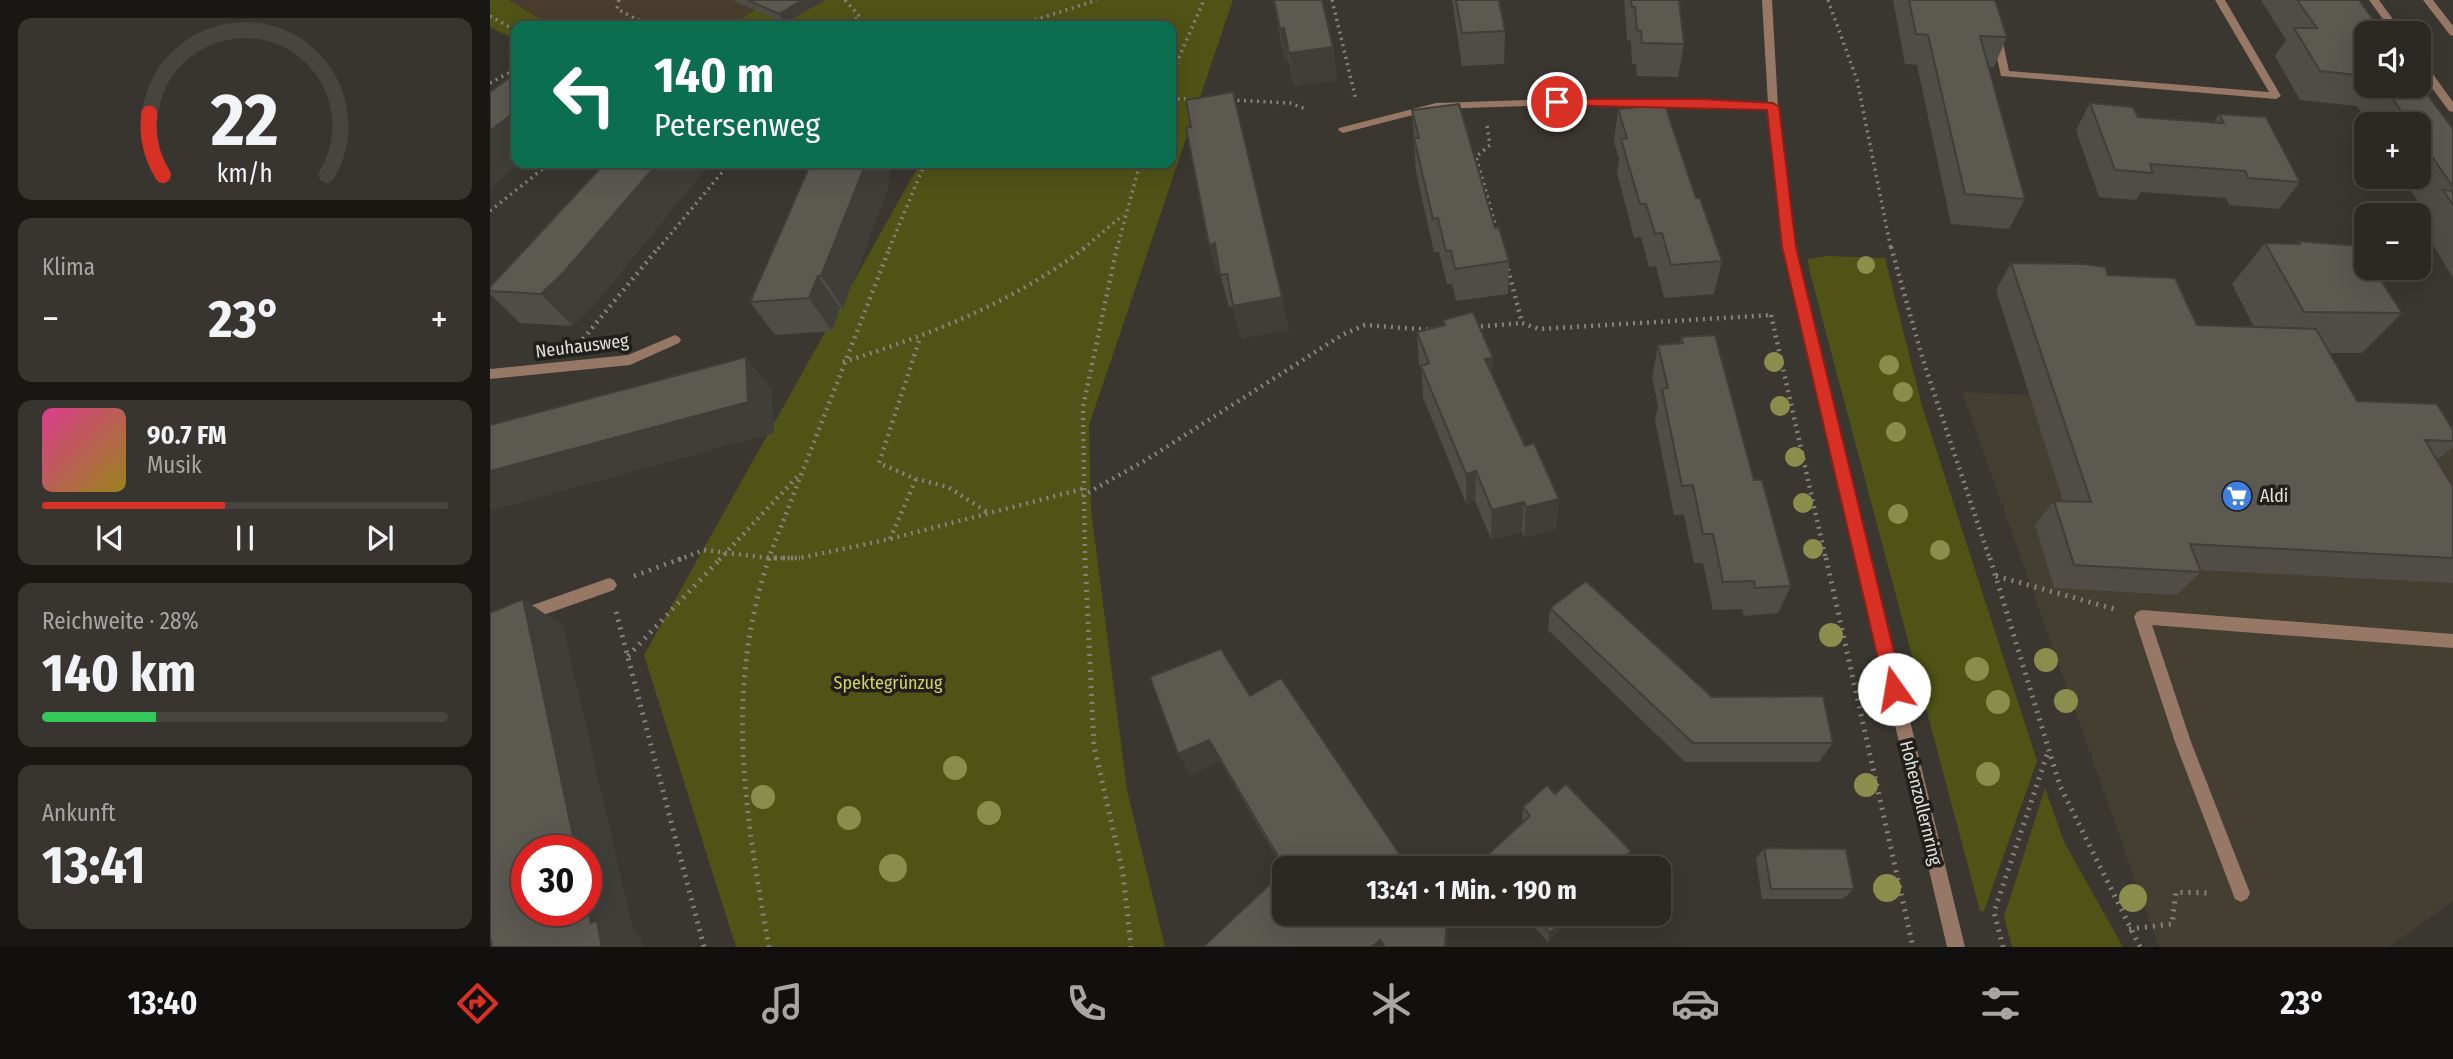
<!DOCTYPE html>
<html lang="de">
<head>
<meta charset="utf-8">
<style>
  body { margin:0; font-family:"Fira Sans Condensed",sans-serif; background:#383531; color:#f1f3f6; height:100vh; display:flex; flex-direction:column; font-size:26px; white-space:nowrap }
  * { box-sizing:border-box; margin:0 }
  p { font-size:23px; color:#a6a6a6 }
  .icon { flex:none; width:38px; height:38px; fill:none; stroke:currentColor; stroke-width:2; stroke-linecap:round; stroke-linejoin:round }
  .map { position:relative; flex:1; overflow:hidden }
  .panel { display:flex; flex-direction:column; gap:18px; padding:18px; background:#181714; width:490px }
  .panel>* { flex:none }
  .hud { position:absolute; left:21px; top:21px; width:665px; height:147px; border-radius:14px; box-shadow:0 7px 28px #0002,0 0 0 2px #484541; background:#0b6e4f; color:#fff; overflow:hidden }
  .controls { position:absolute; left:1864px; top:21px; display:grid; gap:14px }
  .controls a { display:grid; place-items:center; width:77px; height:77px; border-radius:14px; background:#2c2924; box-shadow:0 7px 28px #0002,0 0 0 2px #484541; font-size:35px }
  .speed { position:absolute; left:21px; top:835px; display:flex; gap:14px; font-size:35px; font-weight:700; text-align:center }
  .speed>* { display:grid; place-content:center; width:91px; height:91px; border-radius:50%; background:#2c2924; box-shadow:0 7px 28px #0002,0 0 0 2px #484541; line-height:1 }
  .speed .limit { border:10px solid #d22; background:#fff; color:#111 }
  .pin { position:absolute; display:grid; place-items:center; width:60px; height:60px; color:#fff; margin:-30px; border:4px solid #fff; border-radius:50%; box-shadow:0 2px 7px #0007 }
  .me { position:absolute; width:77px; margin:-38px; rotate:347deg; stroke-linejoin:round; filter:drop-shadow(0 0 5px #0008) }
  .turn { display:flex; align-items:center; gap:24px; height:147px; padding:0 28px; font-size:32px }
  .turn .icon { width:91px; height:91px; stroke-width:2.5 }
  .turn b { display:block; font-size:49px; line-height:60px }
  .big { font-size:52px; font-weight:700; line-height:1.1 }
  .panel .tile { flex:1; display:flex; flex-direction:column; justify-content:center; gap:10px; min-width:0; padding:0 24px; border-radius:14px; background:#383531 }
  .panel .dial { align-items:center; gap:0 }
  .dial svg { height:182px; overflow:visible; fill:none; stroke:#484541; stroke-width:7; stroke-linecap:round; text-anchor:middle }
  .dial text { fill:#f1f3f6; stroke:none }
  .song { display:flex; align-items:center; gap:21px }
  .cover { width:84px; height:84px; border-radius:10px; background:linear-gradient(135deg,hsl(330 70% 55%),hsl(50 70% 35%)) }
  .played { height:7px; border-radius:4px; background:linear-gradient(90deg,#d93025 45%,#484541 45%) }
  .keys { display:flex; justify-content:space-around; direction:ltr }
  .heat { display:flex; justify-content:space-between; align-items:center; font-size:38px; direction:ltr }
  .charge { height:10px; border-radius:5px; background:linear-gradient(90deg,#34c759 28%,#484541 0) }
  .trip { position:absolute; left:782px; top:856px; width:399px; height:70px; border-radius:14px; background:#2c2924; box-shadow:0 7px 28px #0002,0 0 0 2px #484541; font-weight:700; line-height:70px; text-align:center }
  .dock { display:flex; height:112px; justify-content:space-around; align-items:center; background:#12100e; color:#a6a6a6 }
  .dock .icon { width:49px; height:49px }
  .dock .active { color:#d93025 }
  .dock b { font-size:32px; color:#f1f3f6 }
  main { display:flex; flex:1; min-height:0 }
  .map>svg:first-child { display:block }
</style>
</head>
<body>
<main>
<section class="panel">
<div class="tile dial"><svg viewBox="0 0 100 80">
<path d="M14 69A42 42 0 1 1 86 69"/>
<path d="M14 69A42 42 0 0 1 8 42" stroke="#d93025"/>
<text x="50" y="56" font-size="32" font-weight="700">22</text>
<text x="50" y="72" font-size="11">km/h</text>
</svg></div>
<div class="tile"><p>Klima</p>
<div class="heat"><a>−</a><b class="big">23°</b><a>+</a></div>
</div>
<div class="tile">
<div class="song"><i class="cover"></i><div><b>90.7 FM</b><p>Musik</p></div></div>
<div class="played"></div>
<div class="keys"><svg class="icon" aria-label="previous" viewBox="0 0 24 24"><path d="M18 5L8 12l10 7zM5 5v14"/></svg><svg class="icon" aria-label="pause" viewBox="0 0 24 24"><path d="M8 5v14M16 5v14"/></svg><svg class="icon" aria-label="next" viewBox="0 0 24 24"><path d="M6 5l10 7-10 7zM19 5v14"/></svg></div>
</div>
<div class="tile"><p>Reichweite · 28%</p><b class="big">140 km</b><div class="charge"></div></div>
<div class="tile"><p>Ankunft</p><b class="big">13:41</b></div>
</section>
<div class="map">
<svg width="1963" height="947" viewBox="0 0 1963 947">
  <rect width="100%" height="100%" fill="#3a3730"/>
  <path fill="#453f32" d="M1472,392L1942,414L1963,448V901L1899,947H1669Z"/>
  <path fill="#4a3d2e" d="M18,0H282L251,18L265,26H64Z"/>
  <path fill="#505316" d="M0,0H18L64,26H26V40L0,27Z
    M282,0H743L599,425L601,510L637,790L675,947H246L154,655L430,163H681V26H265L250,19Z
    M1337,256L1395,258L1432,406L1547,761L1494,911H1490L1319,269L1318,259Z
    M1555,788L1574,842L1633,947H1522L1514,917Z"/>
  <g fill="none" stroke-linecap="round" stroke-linejoin="round">
    <path stroke="#86837d" stroke-width="3.5" stroke-dasharray="2 4.5" stroke-linecap="butt" d="M129,0L127,9L160,26
      M842,0L866,100
      M1338,0L1367,80L1401,249
      M0,16L26,31
      M177,26L188,20
      M354,26L370,17L355,0
      M526,26L607,0
      M681,76L714,0
      M0,83L26,69
      M681,99H701
      M741,100L800,103L816,109
      M997,126L1000,145L986,157L1007,231
      M0,211L60,163
      M168,249L240,163
      M399,249L435,163
      M593,249L633,215
      M627,249L650,163"/>
    <path stroke="#86837d" stroke-width="4.5" stroke-dasharray="2 5" stroke-linecap="butt" d="M1401,247L1433,360L1500,560
      M1018,269L1032,323L1049,329L1282,315
      M1281,315L1336,560
      M984,327L1032,323
      M93,339L169,247
      M429,341L389,463L426,479L458,487L500,514
      M353,362C440,335 522,303 596,247
      M592,496L656,460L852,335L875,325L941,330
      M400,539L426,479
      M188,560L214,550L278,558H310L400,539L592,489
      M229,560L307,477
      M278,560L400,247
      M595,560L593,407L627,247"/>
    <path stroke="#86837d" stroke-width="5" stroke-dasharray="2 6" stroke-linecap="butt" d="M277,558H310
      M279,558C234,692 255,812 279,947
      M595,558L604,746L633,873L641,947
      M1336,558L1423,947
      M1500,558L1570,786L1650,947
      M144,576L193,558
      M1506,576L1628,610
      M126,612L214,947
      M138,656L231,558
      M1639,929L1682,924L1686,892L1720,893
      M1513,947L1504,912L1559,749"/>
    <path fill="#977765" fill-rule="evenodd" d="M1494,0H1504L1519,71L1779,92L1725,0H1735L1791,96L1786,99L1511,76Z
      M119,578L124,580L127,585L124,590L0,634V620Z
      M1652,610L1963,634V648L1662,625L1701,742L1760,893L1757,899L1751,902L1745,899L1685,742L1644,617L1647,612Z"/>
    <path fill="#977765" fill-rule="evenodd" d="M1272,0H1282L1288,107L1305,247L1475,947H1457L1293,247L1278,110L1210,106L1067,105L946,109L853,133L848,130L849,128L946,103L1067,99L1210,100L1278,104Z
      M1879,0H1889L1913,33H1903Z
      M1933,0H1943L1963,26V36L1960,35Z
      M1928,58L1932,59L1963,102V112L1959,111L1928,69Z
      M185,335L189,337L191,340L189,343L140,365L0,379V369L138,355Z"/>
  </g>
  <g fill="#8b8d4d">
    <circle cx="1376" cy="265" r="9"/>
    <circle cx="1284" cy="362" r="10"/>
    <circle cx="1399" cy="365" r="10"/>
    <circle cx="1413" cy="392" r="10"/>
    <circle cx="1290" cy="406" r="10"/>
    <circle cx="1406" cy="432" r="10"/>
    <circle cx="1305" cy="457" r="10"/>
    <circle cx="1313" cy="503" r="10"/>
    <circle cx="1408" cy="514" r="10"/>
    <circle cx="1323" cy="549" r="10"/>
    <circle cx="1450" cy="550" r="10"/>
    <circle cx="1341" cy="635" r="12"/>
    <circle cx="1556" cy="660" r="12"/>
    <circle cx="1487" cy="669" r="12"/>
    <circle cx="1576" cy="701" r="12"/>
    <circle cx="1508" cy="702" r="12"/>
    <circle cx="465" cy="768" r="12"/>
    <circle cx="1498" cy="774" r="12"/>
    <circle cx="1376" cy="785" r="12"/>
    <circle cx="273" cy="797" r="12"/>
    <circle cx="499" cy="813" r="12"/>
    <circle cx="359" cy="818" r="12"/>
    <circle cx="403" cy="868" r="14"/>
    <circle cx="1397" cy="888" r="14"/>
    <circle cx="1643" cy="898" r="14"/>
  </g>
  <path fill="#4f4d46" d="M244,0H335L295,23L244,1Z
    M783,0H832L843,47L847,80L804,86L799,61L795,62Z
    M962,0H1009L1015,31L1014,64L972,66Z
    M1134,0H1189L1194,44L1188,77L1147,76L1146,64H1142L1141,41L1137,40Z
    M1403,0H1505L1517,37L1504,67H1499L1535,199L1519,229L1461,224L1427,65L1415,64Z
    M1771,0H1869L1876,33V86H1928L1963,129V278L1928,220V217L1934,211L1912,177H1928V124H1879L1867,106L1810,100L1785,56L1796,40Z
    M1600,103L1648,117L1723,123L1729,114L1810,182L1789,209L1739,205L1736,198L1651,192L1646,200L1609,197L1586,130Z
    M1128,109L1206,198L1232,261L1224,294L1174,298L1166,266L1159,267L1151,237L1144,238L1127,172L1129,159L1124,142Z
    M922,110L1005,228L1019,261L1018,294L966,301L962,284H957L949,252H944L926,172Z
    M115,163H220L105,304L83,326L30,323L0,294V287Z
    M398,179L400,183L353,308H350L342,331L285,335L260,302Z
    M1808,241L1912,313L1872,353H1840L1867,401L1963,430V447L1947,460L1963,487V583L1710,570L1711,572L1686,595L1564,588L1545,525L1564,501H1573L1506,290L1521,263L1618,275L1707,325L1764,327L1742,284L1775,243L1806,244Z
    M719,245L799,330L751,338L743,307H739L731,277H728Z
    M953,320L1003,375L1035,446L1069,499L1066,529L1034,537L1032,532L1001,539L985,501L976,504L933,397L932,371L929,364L927,332L953,325Z
    M1191,337L1264,480L1301,586L1288,613L1254,616L1252,609L1223,610L1213,563H1204L1194,515H1184L1165,420L1168,406L1162,377L1168,345L1190,343Z
    M1060,608L1222,697L1343,743L1329,762H1195L1058,630Z
    M760,696L794,868V870L730,761L701,775L688,754Z
    M1065,794L1137,862L1131,868H994V858L1034,822L1032,819L1033,807Z
    M1274,848L1364,889L1353,899H1272L1266,859Z
    M1033,914H1086L1058,942Z"/>
  <path fill="#403e39" d="M313,0H335L295,23L289,14Z
    M794,28L799,61L795,62L790,29Z
    M843,47L847,80L804,86L799,53Z
    M26,111V163H31L0,188V131Z
    M168,163H220L105,304L83,326L51,294Z
    M376,163H404L398,179L400,183L353,308L331,276Z
    M725,243L731,277H728L719,245Z
    M328,276L350,308L342,331L319,298Z
    M792,297L799,330L751,338L743,306Z
    M256,357L282,389L284,433L0,511V471Z
    M1003,358L1002,389L995,359Z
    M986,471L985,501L976,504V474Z
    M1069,499L1066,529L1034,537L1036,507Z
    M1034,502L1032,532L1001,539L1002,510Z
    M33,599L73,626L144,933L150,936L153,947H112L101,923L96,901V850H86Z
    M719,740L730,761L701,775L688,754Z
    M1141,851L1137,862L1131,868H1125Z
    M1080,914H1086L1058,942L1060,933Z
    M957,919L958,934L957,947H955Z
    M890,940L892,947H882Z"/>
  <path fill="#5c5951" stroke="#403e39" stroke-width="2" d="M258,0H313L289,14Z
    M784,0H832L843,47L799,53L794,28L790,29Z
    M966,0H1009L1015,31L972,33Z
    M1141,0H1189L1194,44L1152,43L1151,31L1147,30L1145,7H1142Z
    M1419,0H1505L1517,37L1490,36L1535,199L1475,194L1438,35L1426,34Z
    M1807,0H1869L1893,33H1876V76L1830,71L1804,28H1827Z
    M26,73V111L0,131V92Z
    M1928,82L1963,129V187L1928,136V124H1920L1894,86H1928Z
    M743,92L792,297L743,306L737,274L730,275L725,243L719,245L696,128L701,127L696,100Z
    M1600,103L1643,107L1648,117L1734,123L1729,114L1776,117L1810,182L1758,178L1755,171L1660,164L1663,173L1625,170Z
    M969,104L1005,228L1009,227L1019,261L965,269L961,251H956L948,218L943,219L924,138H929L922,110Z
    M1175,105L1206,198H1210L1232,261L1181,265L1172,233L1165,234L1156,204H1150L1131,139L1137,138L1128,109Z
    M115,163H168L74,272L51,294L0,291V287Z
    M321,163H376L331,276H328L319,298L260,302Z
    M1953,190L1963,191V205Z
    M1808,241L1870,246L1876,256V268H1883L1912,313L1814,312L1775,243L1810,244Z
    M1521,263L1593,264L1615,267L1618,275L1685,278L1707,325L1826,329L1867,401L1947,404L1963,430V441L1935,440L1963,487V558L1700,544L1711,572L1584,565L1564,501L1601,502Z
    M983,312L1003,358L995,359L1035,446L1044,443L1069,499L1036,507L1034,502L1002,510L986,471L976,474L931,366L939,363L927,332L955,325L953,320Z
    M1225,335L1264,480H1272L1301,586L1265,588L1264,581L1233,582L1223,534H1213L1203,485L1192,486L1172,389L1178,388L1168,345L1193,343L1191,337Z
    M256,357L258,402L0,471V425Z
    M1096,581L1222,697L1333,696L1343,743H1203L1060,608Z
    M33,599L86,850H37V910H96V901L101,923L107,920L112,947H2L0,937V613Z
    M731,649L760,696L791,678L919,868H795L719,740L688,754L660,677Z
    M1076,784L1141,851L1125,868H1003L994,858L1040,816L1033,807L1057,785L1065,794Z
    M1274,848L1356,849L1364,889H1281Z
    M794,871V914H929V917L957,919L955,947H895L890,940L882,947H713Z
    M1043,914H1080L1060,933Z"/>
  <path fill="#d93025" stroke="#8d1f18" stroke-width="2" d="M1067,99H1210L1283,103L1289,107L1306,247L1413,689L1410,695L1404,698L1397,695L1395,689L1292,247L1277,110L1063,105L1061,102Z"/>
  <defs>
    <g id="supermarket-disc" transform="scale(1.575)"><circle r="9.5" fill="#3f7fe0" stroke="#201f1b"/><path d="M-6-5.5h2.5l.6 2H6L4.5 2H-2.5L-4.4-4H-6ZM-1.5 3.2a1.3 1.3 0 1 0 .1 0ZM3 3.2a1.3 1.3 0 1 0 .1 0Z" fill="#fff"/></g>
  </defs>
  <g fill-rule="evenodd">
    <use href="#supermarket-disc" x="1747" y="496"/>
  </g>
  <g text-anchor="middle" dominant-baseline="central" stroke-width="7" stroke-linejoin="round" paint-order="stroke">
    <g font-size="18" fill="#e3e1dd" stroke="#201f1b">
      <text transform="translate(92 346) rotate(-7)">Neuhausweg</text>
      <text transform="translate(1431 803) rotate(76)">Hohenzollernring</text>
    </g>
    <g font-size="18" fill="#e3e1dd" stroke="#201f1b" text-anchor="start">
      <text x="1770" y="496">Aldi</text>
    </g>
    <g font-size="18" fill="#cdd464" stroke="#201f1b">
      <text x="398" y="683">Spektegrünzug</text>
    </g>
  </g>
</svg>
<div class="controls">
<a><svg class="icon" aria-label="sound" viewBox="0 0 24 24"><path d="M4 9h4l5-4v14l-5-4H4zM17 9q2 3 0 6"/></svg></a>
<a>+</a>
<a>−</a>
</div>
<div class="speed"><div class="limit">30</div></div>
<div class="pin" style="left:1067px;top:102px;background:#d93025"><svg class="icon" aria-label="arrive" viewBox="0 0 24 24"><path d="M6 21V4h12l-3 4 3 4H6"/></svg></div>
<svg class="me" style="left:1404px;top:689px" viewBox="-20 -20 40 40"><circle r="19" fill="#fff"/><path d="M0-13L10 11 0 6-10 11z" fill="#d93025"/></svg>
<div class="trip">13:41 · 1 Min. · 190 m</div>
<div class="hud">
<div class="turn"><svg class="icon" aria-label="left" viewBox="0 0 24 24"><path d="M17 20v-9H6M10 6l-5 5 5 5"/></svg><div><b>140 m</b>Petersenweg</div></div>
</div>
</div>
</main>
<nav class="dock">
<b>13:40</b>
<svg class="icon active" aria-label="directions" viewBox="0 0 24 24"><path d="M12 3l9 9-9 9-9-9zM9 14v-3h6M13 9l2 2-2 2"/></svg>
<svg class="icon" aria-label="music" viewBox="0 0 24 24"><path d="M9 18V5l10-2v13"/><circle cx="6" cy="18" r="3"/><circle cx="16" cy="16" r="3"/></svg>
<svg class="icon" aria-label="phone" viewBox="0 0 24 24"><path d="M5 4h4l2 5-3 2q2 4 5 5l2-3 5 2v4C11 20 4 13 5 4z"/></svg>
<svg class="icon" aria-label="climate" viewBox="0 0 24 24"><path d="M12 3v18M4 7l16 10M4 17L20 7"/></svg>
<svg class="icon" aria-label="car" viewBox="0 0 24 24"><path d="M5 17H2v-5l4-1 3-4h7l3 4 3 1v5h-3M9 17h6M6 11h13"/><circle cx="7" cy="17" r="2"/><circle cx="17" cy="17" r="2"/></svg>
<svg class="icon" aria-label="filters" viewBox="0 0 24 24"><path d="M4 7h16M4 17h16"/><circle cx="9" cy="7" r="2"/><circle cx="15" cy="17" r="2"/></svg>
<b>23°</b>
</nav>
</body>
</html>
